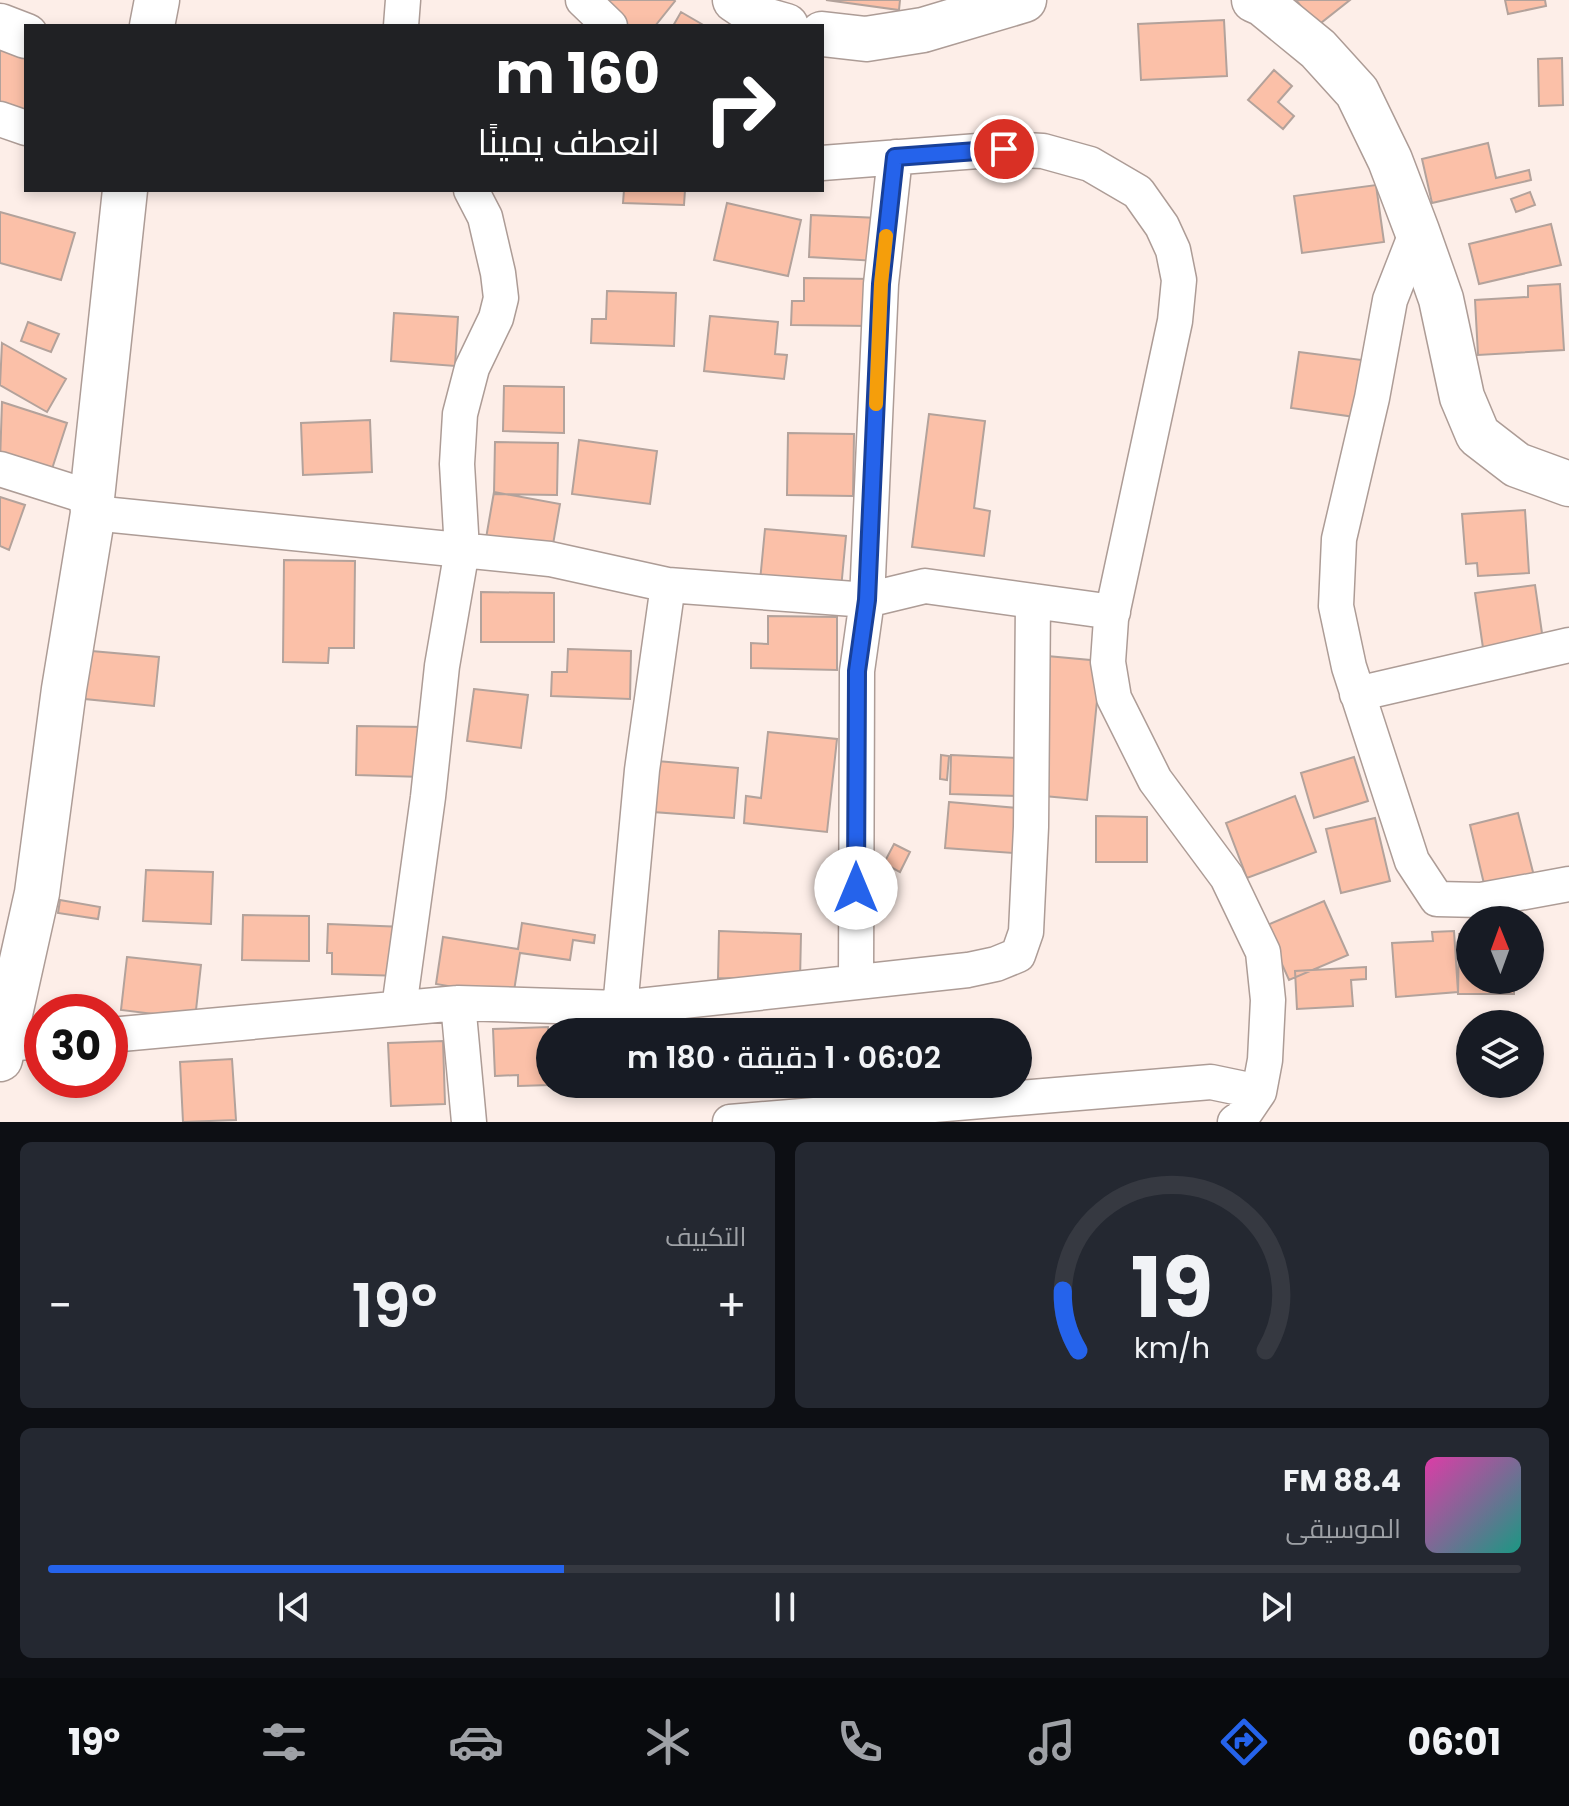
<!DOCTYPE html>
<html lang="ar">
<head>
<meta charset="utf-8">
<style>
  body { margin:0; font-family:Poppins,Cairo,sans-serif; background:#242831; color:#f1f3f6; direction:rtl; height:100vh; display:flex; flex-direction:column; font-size:30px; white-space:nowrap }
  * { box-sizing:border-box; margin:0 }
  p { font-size:26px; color:#9ea1a6 }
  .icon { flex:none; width:44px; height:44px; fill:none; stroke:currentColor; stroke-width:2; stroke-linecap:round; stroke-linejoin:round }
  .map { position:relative; height:1122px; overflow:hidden; direction:ltr }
  .panel { display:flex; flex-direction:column; gap:20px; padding:20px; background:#0d0f14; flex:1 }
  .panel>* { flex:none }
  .top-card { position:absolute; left:24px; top:24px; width:800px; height:168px; border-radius:0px; box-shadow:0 4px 12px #0003; direction:rtl; background:#202124; color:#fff; overflow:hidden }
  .needle { width:52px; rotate:359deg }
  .controls { position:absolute; left:1456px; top:906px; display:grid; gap:16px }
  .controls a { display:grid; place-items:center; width:88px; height:88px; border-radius:50%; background:#171b24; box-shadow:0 4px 12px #0003; font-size:40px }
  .speed { position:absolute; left:24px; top:994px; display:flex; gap:16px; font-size:40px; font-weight:700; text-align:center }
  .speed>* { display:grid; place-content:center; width:104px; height:104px; border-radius:50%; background:#171b24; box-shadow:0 4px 12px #0003; line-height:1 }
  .speed .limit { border:12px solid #d22; background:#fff; color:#111 }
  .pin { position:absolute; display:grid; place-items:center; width:68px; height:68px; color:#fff; margin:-34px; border:4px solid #fff; border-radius:50%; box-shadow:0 2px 8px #0007 }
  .me { position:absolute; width:88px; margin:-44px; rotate:0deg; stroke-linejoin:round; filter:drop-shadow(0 0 6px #0008) }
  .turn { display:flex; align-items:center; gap:28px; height:168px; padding:0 32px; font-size:36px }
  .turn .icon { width:104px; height:104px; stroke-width:2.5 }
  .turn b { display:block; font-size:56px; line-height:68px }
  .big { font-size:60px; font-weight:600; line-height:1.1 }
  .panel .tile { flex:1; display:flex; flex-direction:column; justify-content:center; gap:12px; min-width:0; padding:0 28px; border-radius:12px; background:#242831 }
  .panel .dial { align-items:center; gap:0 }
  .dial svg { height:208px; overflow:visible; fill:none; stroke:#363941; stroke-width:7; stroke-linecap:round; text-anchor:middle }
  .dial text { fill:#f1f3f6; stroke:none }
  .song { display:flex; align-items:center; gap:24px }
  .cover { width:96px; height:96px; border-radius:12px; background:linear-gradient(135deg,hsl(320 70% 55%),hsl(170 70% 35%)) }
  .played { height:8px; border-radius:4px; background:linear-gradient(90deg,#2563eb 35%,#363941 35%) }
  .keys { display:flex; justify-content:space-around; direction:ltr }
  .heat { display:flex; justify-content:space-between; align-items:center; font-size:44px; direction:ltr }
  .panel .tiles { flex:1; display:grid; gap:20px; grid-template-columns:1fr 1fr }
  .tile:last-child { grid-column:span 2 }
  .trip { position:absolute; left:536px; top:1018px; width:496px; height:80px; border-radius:40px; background:#171b24; box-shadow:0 4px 12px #0003; font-weight:600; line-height:80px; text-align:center; direction:rtl }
  .tab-bar { display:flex; height:128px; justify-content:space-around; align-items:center; background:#090b0e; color:#9ea1a6 }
  .tab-bar .icon { width:56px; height:56px }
  .tab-bar .on { color:#2563eb }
  .tab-bar b { font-size:36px; color:#f1f3f6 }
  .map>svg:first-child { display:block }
</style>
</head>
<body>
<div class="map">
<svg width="1569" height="1122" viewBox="0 0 1569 1122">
  <rect width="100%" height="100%" fill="#fdeee8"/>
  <path fill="#fbc0a8" stroke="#b3a29b" stroke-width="2" d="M586,0H674L675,1L655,26H619Z
    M826,0H900L899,10Z
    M1296,0H1350L1317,26Z
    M1505,0H1545L1546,6L1508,14Z
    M681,12L705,26H673Z
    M1224,20L1227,76L1141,80L1138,24Z
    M0,39L26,47V115L0,104Z
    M1562,58L1563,105L1539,106L1538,59Z
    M1274,70L1292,86L1278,102L1294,116L1283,129L1248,100Z
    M1488,143L1496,178L1529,170L1531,180L1432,203L1422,159Z
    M1376,185L1384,242L1302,253L1294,196Z
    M624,190H685L684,205L623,203Z
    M1530,192L1535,205L1516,212L1511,199Z
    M727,203L801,220L788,276L714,260Z
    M0,212L75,233L61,280L0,263Z
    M811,215L879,218L877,261L809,257Z
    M1551,224L1561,265L1479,284L1469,244Z
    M804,278L872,279L871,326L791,325L792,301H804Z
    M1560,284L1564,350L1478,355L1475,300L1528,297V286Z
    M607,291L676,293L674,346L591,343L592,319H606Z
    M394,313L458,317L455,366L391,361Z
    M710,316L778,322L775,354L787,355L784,379L704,371Z
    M28,322L59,334L51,352L21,341Z
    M2,343L66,379L47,412L0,385Z
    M1299,352L1370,361L1362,418L1291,408Z
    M504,386L564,387V433L503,431Z
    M2,402L67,423L49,478L0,462Z
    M929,414L985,421L974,508L990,511L984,556L912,547Z
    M370,420L372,472L303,475L301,423Z
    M788,433L854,434L853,496L787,495Z
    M579,440L657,451L650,504L572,494Z
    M495,442L558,443L557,495L494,494Z
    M494,492L560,504L551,556L485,544Z
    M0,497L25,505L9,550L0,546Z
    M1525,510L1529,573L1478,576L1477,563L1466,564L1462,514Z
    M765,529L846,536L841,589L760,581Z
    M284,560L355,561L354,648H329L328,663L283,662Z
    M1535,585L1543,640L1483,648L1475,593Z
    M481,592L554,593V642H481Z
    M768,616L837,617V670L751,668V643L768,644Z
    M568,649L631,651L630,699L551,696L552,672H567Z
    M80,650L159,657L154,706L75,698Z
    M1047,656L1101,661L1087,800L1033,795Z
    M474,689L528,695L521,748L467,741Z
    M357,726L425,727L423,777L356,775Z
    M768,732L837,739L827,832L744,823L746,796L761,798Z
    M941,755L949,756L947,780L940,779Z
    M951,755L1020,758L1019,796L950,794Z
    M1354,757L1368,801L1314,818L1301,773Z
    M657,761L738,768L734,818L653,812Z
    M1295,796L1316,852L1247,878L1226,823Z
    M949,802L1017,808L1013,853L945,848Z
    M1518,813L1534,876L1485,888L1470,825Z
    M1096,816L1147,817V862H1096Z
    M1375,818L1390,881L1341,893L1326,829Z
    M894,844L910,852L900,872L884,863Z
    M146,870L213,872L211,924L143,921Z
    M60,900L100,907L98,919L58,913Z
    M1324,901L1348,955L1289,980L1265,926Z
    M243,915L309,916V961L242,960Z
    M522,923L595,935L594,943L573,940L570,960L520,953L513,997L436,984L443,937L518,949Z
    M328,924L405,927L403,976L332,974V953H327Z
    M719,931L801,934L800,980L718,978Z
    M1454,931L1458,992L1396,997L1392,943L1433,941L1432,932Z
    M1459,934H1470V980H1514V994H1458Z
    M127,957L201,965L195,1019L121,1010Z
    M1366,967V979L1351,980L1353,1006L1297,1009L1295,971Z
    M548,1027L550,1085L518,1086V1075L495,1076L493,1029Z
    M443,1041L445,1104L391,1106L388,1043Z
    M232,1059L236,1120L183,1122L180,1062Z"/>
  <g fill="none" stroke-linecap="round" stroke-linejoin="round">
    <g stroke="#ad9c96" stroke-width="37">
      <path id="street" d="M583,0L610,26
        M401,26L403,0
        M0,119L26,128
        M822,163L1004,149L1043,151L1090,164L1138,192L1162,226L1173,250L1179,280L1175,321L1111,619L1108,662L1114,698L1155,780L1227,877L1263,952L1268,1000L1265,1060L1259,1092L1242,1117L1235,1122
        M1417,231L1390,300L1372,398L1339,539L1336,606L1349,667L1412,861L1437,899L1481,900L1569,884
        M0,469L92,498
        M93,513L550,559L668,585L867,600L925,586L1113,612
        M1357,694L1569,645
        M856,981L857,671L867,600L881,284L895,157
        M458,1003L469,1122
        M399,1008L428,797L442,666L462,550L457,464L460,414L472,368L496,318L501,298L498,273L485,217L471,190
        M620,1008L642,770L668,585
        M110,1035L458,1003L620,1008L968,970L996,964L1018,955L1026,932L1031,827L1033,601
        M5,1044L42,1041
        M730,1122L1211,1082L1259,1092"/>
    </g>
    <g stroke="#ad9c96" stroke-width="47">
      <path id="secondary" d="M735,0L765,20L786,26
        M1254,0L1263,4L1318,49L1357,92L1390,160L1417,231L1441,299L1462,397L1478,435L1517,465L1569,484
        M0,26L26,36
        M152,26L157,0
        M822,34L866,39L923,30L1024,0
        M0,1059L37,893L64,689L93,513L92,498L125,190"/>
    </g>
    <use href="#street" stroke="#fff" stroke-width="34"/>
    <use href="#secondary" stroke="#fff" stroke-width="44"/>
  </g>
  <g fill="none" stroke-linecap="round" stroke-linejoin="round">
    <g stroke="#184099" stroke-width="20">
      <path id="route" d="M856,888L857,671L867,600L881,284L895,157L1004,149"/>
    </g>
    <use href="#route" stroke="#2563eb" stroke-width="14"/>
    <path stroke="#f59e0b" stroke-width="14" d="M876,404L881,284L886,236"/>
  </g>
</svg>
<div class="controls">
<a><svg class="needle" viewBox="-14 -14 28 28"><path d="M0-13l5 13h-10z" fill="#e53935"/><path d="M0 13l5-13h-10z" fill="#9ea1a6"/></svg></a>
<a><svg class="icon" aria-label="layers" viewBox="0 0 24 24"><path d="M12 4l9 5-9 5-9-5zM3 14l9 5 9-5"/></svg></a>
</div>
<div class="speed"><div class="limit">30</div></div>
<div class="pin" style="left:1004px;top:149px;background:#d93025"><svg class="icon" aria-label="arrive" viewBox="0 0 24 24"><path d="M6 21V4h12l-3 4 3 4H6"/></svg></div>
<svg class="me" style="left:856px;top:888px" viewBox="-20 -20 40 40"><circle r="19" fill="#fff"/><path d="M0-13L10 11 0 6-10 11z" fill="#2563eb"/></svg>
<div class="trip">06:02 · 1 دقيقة · 180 m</div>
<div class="top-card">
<div class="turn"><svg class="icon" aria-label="right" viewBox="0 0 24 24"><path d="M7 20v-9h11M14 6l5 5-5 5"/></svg><div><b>160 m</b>انعطف يمينًا</div></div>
</div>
</div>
<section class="panel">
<div class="tiles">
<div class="tile dial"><svg viewBox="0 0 100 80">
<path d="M14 69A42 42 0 1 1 86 69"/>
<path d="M14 69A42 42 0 0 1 8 46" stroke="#2563eb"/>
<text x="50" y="56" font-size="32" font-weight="700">19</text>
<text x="50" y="72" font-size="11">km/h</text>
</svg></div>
<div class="tile"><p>التكييف</p>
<div class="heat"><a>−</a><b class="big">19°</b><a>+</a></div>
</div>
<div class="tile">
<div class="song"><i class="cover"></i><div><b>88.4 FM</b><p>الموسيقى</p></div></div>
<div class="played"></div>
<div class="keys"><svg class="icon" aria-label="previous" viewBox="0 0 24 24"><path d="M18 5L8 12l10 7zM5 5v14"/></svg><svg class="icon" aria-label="pause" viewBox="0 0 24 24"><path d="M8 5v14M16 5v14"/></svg><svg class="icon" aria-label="next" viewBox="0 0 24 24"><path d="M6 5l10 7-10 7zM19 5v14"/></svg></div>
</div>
</div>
</section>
<nav class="tab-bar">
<b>06:01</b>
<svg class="icon on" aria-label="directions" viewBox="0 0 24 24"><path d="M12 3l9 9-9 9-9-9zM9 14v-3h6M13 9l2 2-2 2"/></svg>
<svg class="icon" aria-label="music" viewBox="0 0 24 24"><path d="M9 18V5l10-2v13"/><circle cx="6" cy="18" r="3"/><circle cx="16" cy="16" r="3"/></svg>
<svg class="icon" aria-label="phone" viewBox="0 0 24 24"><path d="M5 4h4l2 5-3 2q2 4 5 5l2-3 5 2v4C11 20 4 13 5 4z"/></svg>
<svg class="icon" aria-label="climate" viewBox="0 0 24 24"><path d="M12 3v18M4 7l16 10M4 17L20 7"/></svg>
<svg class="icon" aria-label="car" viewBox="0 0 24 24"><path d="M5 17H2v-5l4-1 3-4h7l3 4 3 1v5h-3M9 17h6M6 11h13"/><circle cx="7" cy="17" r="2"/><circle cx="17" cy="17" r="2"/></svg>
<svg class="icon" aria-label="filters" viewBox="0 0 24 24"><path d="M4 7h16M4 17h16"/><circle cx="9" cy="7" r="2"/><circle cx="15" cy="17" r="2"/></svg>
<b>19°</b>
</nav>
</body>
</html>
